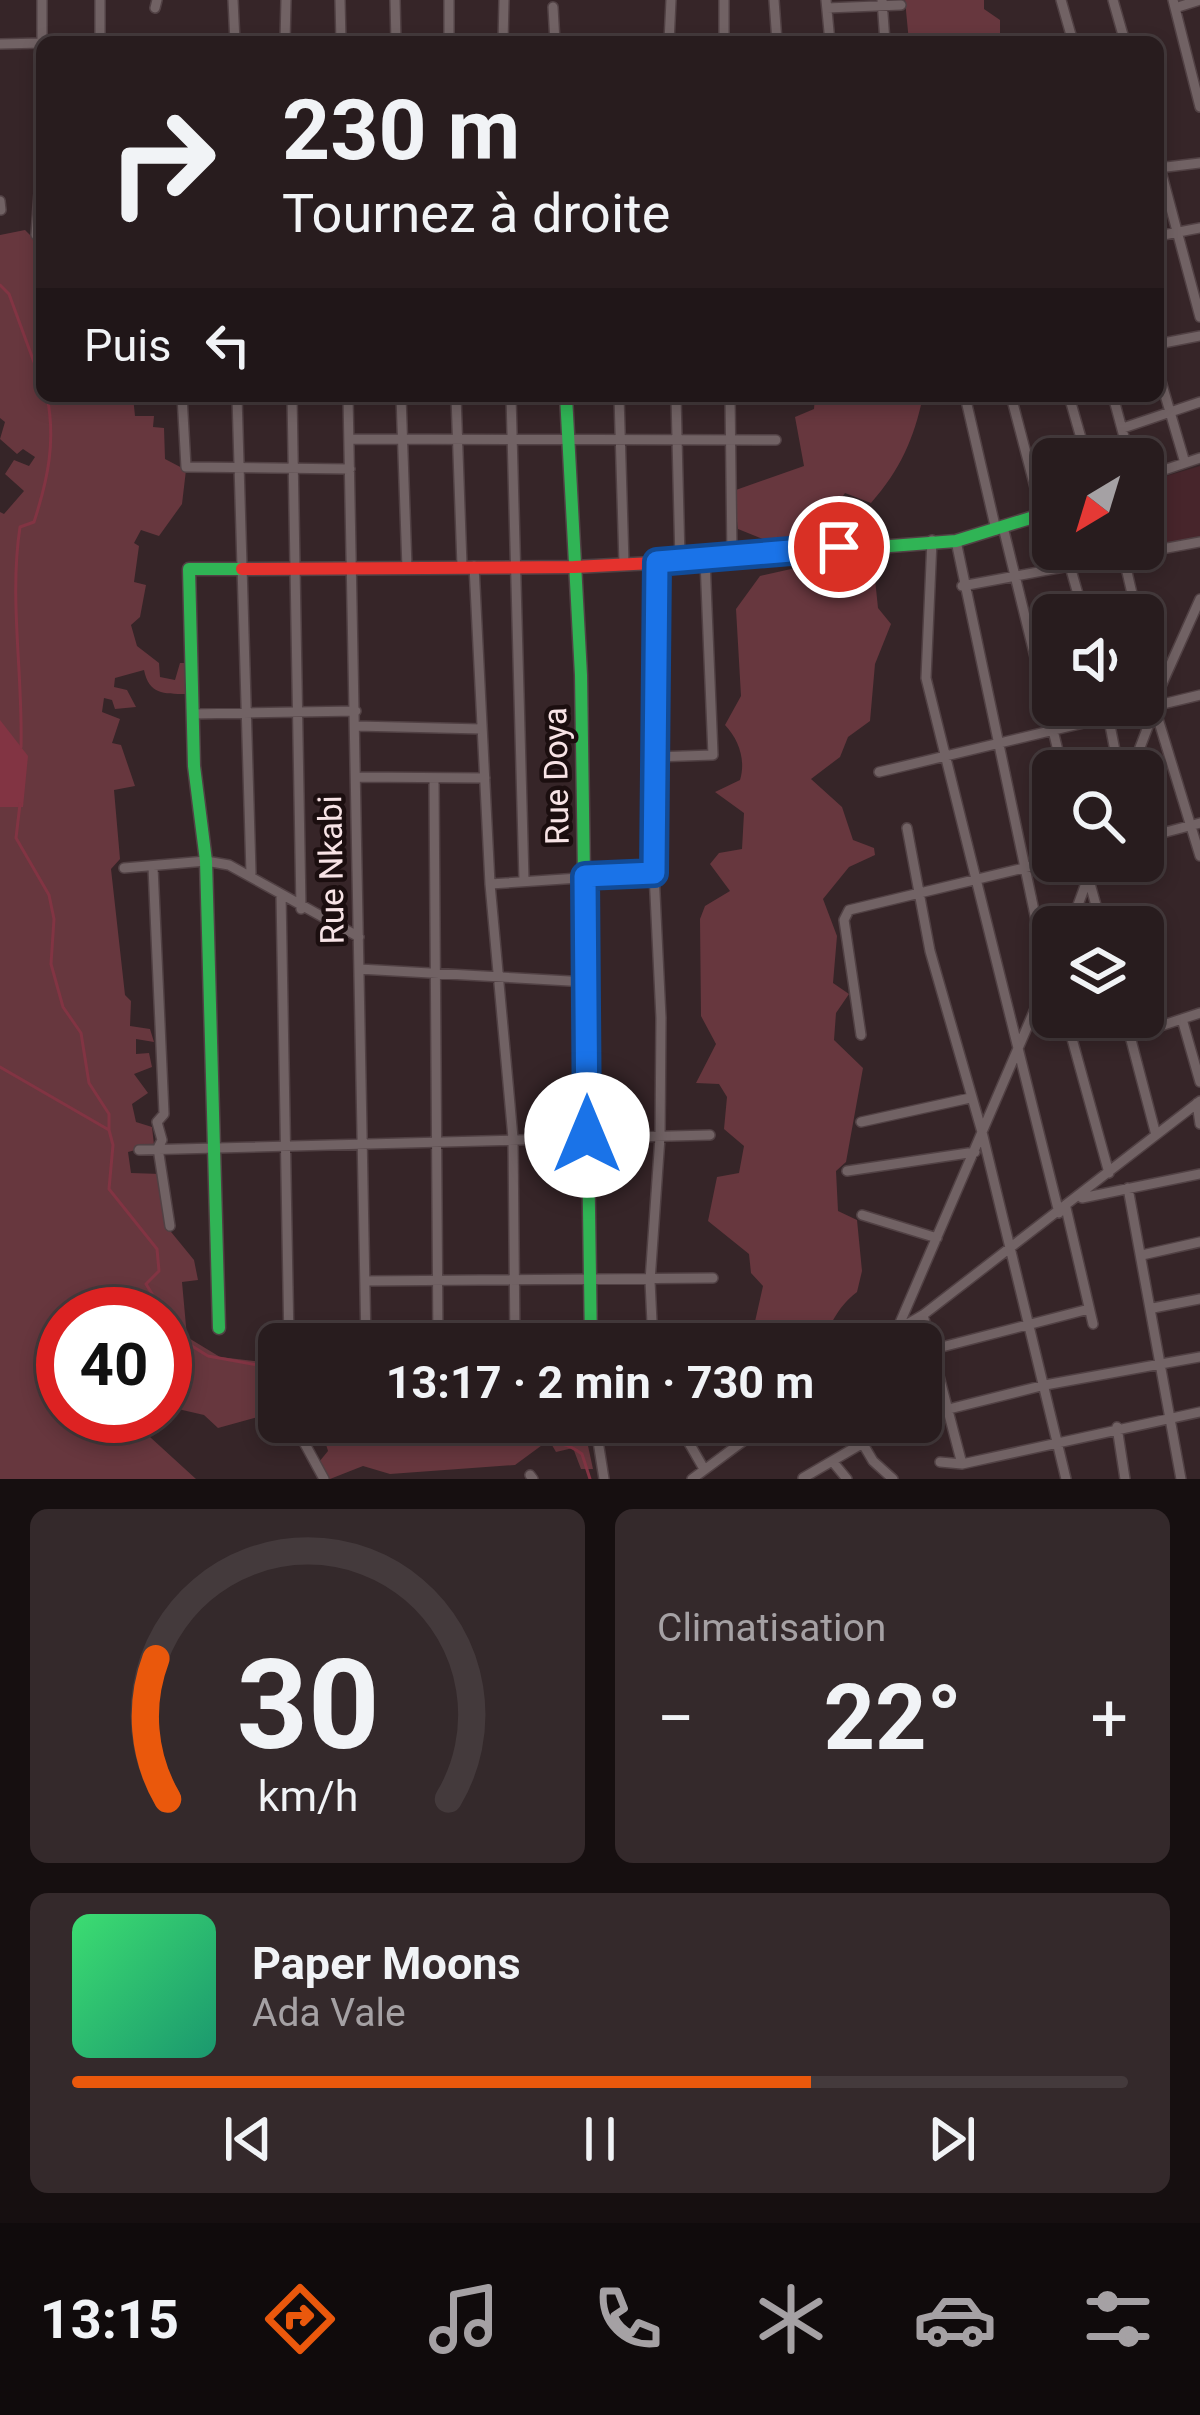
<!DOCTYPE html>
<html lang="fr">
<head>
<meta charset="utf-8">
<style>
  body { margin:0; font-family:Roboto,sans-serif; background:#34292b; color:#f1f3f6; height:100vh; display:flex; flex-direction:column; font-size:45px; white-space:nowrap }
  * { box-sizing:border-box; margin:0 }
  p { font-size:39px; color:#a5a1a4 }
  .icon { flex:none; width:66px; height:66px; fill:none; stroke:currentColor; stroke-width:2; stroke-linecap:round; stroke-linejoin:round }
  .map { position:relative; height:1479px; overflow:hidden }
  .drawer { display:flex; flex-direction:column; gap:30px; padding:30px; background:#160f10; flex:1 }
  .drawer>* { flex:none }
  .banner { position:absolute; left:36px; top:36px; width:1128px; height:366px; border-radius:18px; box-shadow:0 6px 18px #0003,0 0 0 3px #443a3c; background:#281c1e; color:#f1f3f6; overflow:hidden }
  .needle { width:78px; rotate:218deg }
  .buttons { position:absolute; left:1032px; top:438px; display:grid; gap:24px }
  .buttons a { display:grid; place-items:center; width:132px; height:132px; border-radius:18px; background:#281c1e; box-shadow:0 6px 18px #0003,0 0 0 3px #443a3c; font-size:60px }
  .speed { position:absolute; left:36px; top:1287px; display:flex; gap:24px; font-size:60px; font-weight:700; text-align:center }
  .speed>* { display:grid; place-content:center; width:156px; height:156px; border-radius:50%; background:#281c1e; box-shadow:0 6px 18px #0003,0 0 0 3px #443a3c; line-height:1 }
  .speed .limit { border:18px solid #d22; background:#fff; color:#111 }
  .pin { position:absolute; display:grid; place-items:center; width:102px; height:102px; color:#fff; margin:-51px; border:6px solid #fff; border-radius:50%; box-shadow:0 3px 12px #0007 }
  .me { position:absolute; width:132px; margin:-66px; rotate:0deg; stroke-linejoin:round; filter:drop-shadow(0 0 9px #0008) }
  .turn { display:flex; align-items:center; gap:42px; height:252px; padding:0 48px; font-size:54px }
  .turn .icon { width:156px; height:156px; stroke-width:2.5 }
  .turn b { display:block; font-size:84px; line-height:102px }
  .then { display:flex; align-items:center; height:114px; padding:0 48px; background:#0003; gap:24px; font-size:45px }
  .big { font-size:90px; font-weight:700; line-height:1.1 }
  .drawer .widget { flex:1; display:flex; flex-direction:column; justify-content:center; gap:18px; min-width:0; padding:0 42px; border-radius:18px; background:#34292b }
  .drawer .dial { align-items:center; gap:0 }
  .dial svg { height:312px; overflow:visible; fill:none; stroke:#443a3c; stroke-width:7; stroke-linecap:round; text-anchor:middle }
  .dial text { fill:#f1f3f6; stroke:none }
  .song { display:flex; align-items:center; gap:36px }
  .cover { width:144px; height:144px; border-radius:18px; background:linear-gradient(135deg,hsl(140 70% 55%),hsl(160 70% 35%)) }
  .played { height:12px; border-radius:6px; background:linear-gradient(90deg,#ea580c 70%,#443a3c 70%) }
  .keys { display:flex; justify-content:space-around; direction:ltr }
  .heat { display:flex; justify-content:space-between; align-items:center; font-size:66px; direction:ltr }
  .drawer .tiles { flex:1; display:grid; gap:30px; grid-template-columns:1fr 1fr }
  .widget:last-child { grid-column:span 2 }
  .trip { position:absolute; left:258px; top:1323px; width:684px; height:120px; border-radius:18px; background:#281c1e; box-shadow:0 6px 18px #0003,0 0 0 3px #443a3c; font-weight:700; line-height:120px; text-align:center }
  .menu { display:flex; height:192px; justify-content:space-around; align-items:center; background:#100b0c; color:#a5a1a4 }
  .menu .icon { width:84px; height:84px }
  .menu .current { color:#ea580c }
  .menu b { font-size:54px; color:#f1f3f6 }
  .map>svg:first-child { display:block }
</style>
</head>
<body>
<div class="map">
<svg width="1200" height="1479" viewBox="0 0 1200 1479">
  <rect width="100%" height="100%" fill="#362528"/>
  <path fill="#47252b" d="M1200,466V536L1149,549L1143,534V483Z"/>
  <path fill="#67373e" d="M905,0H984V9L1000,20V42H909Z
    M25,230L42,247V396H133L135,416H154L153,427L164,428L165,459L186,470L182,504L159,536L141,530L134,543L139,546L134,582L146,585L140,617L131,625L137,646L159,663L160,677L175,680L180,663H190L186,694C163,694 149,694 144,670L115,678L114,687L127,690L136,707L115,709L112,700L104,698L102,712L120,719L112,743L121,745L135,786L114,790L120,859L111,869L125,995L131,1001L130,1026L150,1029L154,1042L136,1039V1054L149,1053L152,1067L134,1074L148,1093L132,1104L136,1122L152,1127L154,1145L128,1152L131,1173L161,1174L167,1227L194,1260L198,1280L182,1282L187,1337L220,1357L279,1364V1411L218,1428L204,1415L165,1406V1314H63V1416H155L149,1425L150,1437L196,1479H0V512L4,514L24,491L5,474L14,460L29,466L35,457L23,449L17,454L0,439L5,422L0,418V235Z
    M815,396H923C914,439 900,470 871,503L845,493L834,509H826L821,537L765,540L738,529L733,491L804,466L795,417L814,409Z
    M827,561L875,579L878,608L891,624L875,664L870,721L848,737L840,757L811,779L842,807L853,840L874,848L875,855L849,867L823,899L837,936L833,983L849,994L836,1013L834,1040L863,1068L846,1162L836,1171L838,1211L857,1220L862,1271L857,1292C834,1309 834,1327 815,1342L806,1330L759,1331L754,1326L763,1286L751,1273L749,1254L708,1221L717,1177L739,1173L744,1146L724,1129L727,1097L719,1084L696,1083L716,1044L701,1016L700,919L705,906L730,891L710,864L719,853L742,849L744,813L715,792L740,780C746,760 739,740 725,725L741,696L736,609L760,576Z
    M292,1422L545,1426L549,1435L585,1432L593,1469H581L573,1448L556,1452L549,1440L515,1465L390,1474L363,1466L330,1479L319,1462L328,1451L324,1438L305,1445Z"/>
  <path fill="#823443" d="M0,720L28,756L23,807H0Z"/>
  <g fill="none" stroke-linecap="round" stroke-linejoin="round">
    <path stroke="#823443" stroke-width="3" d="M0,285L9,294L42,384
      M21,747C23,675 9,598 20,527L34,522C48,479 56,441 47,396
      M20,804L16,838L49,895L54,919L51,964L63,1007L81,1033L89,1083L109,1114V1130
      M0,1067L109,1130L113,1145L109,1189L157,1249L159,1271L146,1284L179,1338L208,1356L279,1369
      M424,1422L428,1429C457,1437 478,1420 503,1429C512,1433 517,1443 528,1443C550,1445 561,1438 582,1454L590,1479"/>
    <g stroke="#514144" stroke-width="12">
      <path id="street" d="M42,0V42
        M233,0L235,42
        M340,0L341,42
        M395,0L396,42
        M449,0V42
        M774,0L777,42
        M826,0L830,42
        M882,0L885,42
        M1061,0L1073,42
        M1113,0L1125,42
        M1173,0L1200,107
        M553,7L555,42
        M155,8L157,0
        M827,8L901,5
        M1175,8L1200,0
        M100,42V0
        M285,42L286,0
        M503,42L504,0
        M669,42L671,0
        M724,42V0
        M0,44L42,43
        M1158,160L1200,317
        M1158,168L1200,163
        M0,201L1,210
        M36,235L42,152
        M1158,236L1200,228
        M1158,344L1200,336
        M1158,371L1185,463
        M182,396L186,467L350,469
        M237,396L251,873
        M292,396L301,909
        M348,396L366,1344
        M401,396L407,568
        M456,396L462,566
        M511,396L524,881
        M619,396L624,564
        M676,396L680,561
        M730,396L732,557
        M965,396L996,530
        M1011,396L1042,514
        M1069,396L1087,459
        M1113,396L1130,459
        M1123,428L1200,402
        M349,439L776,440
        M1143,477L1200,458
        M1003,527L1063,771
        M932,540L926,678L1059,1213
        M956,541L1036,920L1053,965
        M1065,549L1084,615
        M1124,559L1137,615
        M474,566L490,884L513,1138L515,1344
        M962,586L1200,542
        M1157,695L1200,599
        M1106,705L1119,771
        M1155,709L1200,856
        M192,714L356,711
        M356,726L482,729
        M654,757L713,755L705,560
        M1131,771L1157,703L1143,638
        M879,772L1200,695
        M356,777L485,778
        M434,780L438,1344
        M907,828L930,951L982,1132L1066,1479
        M1143,838L1200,823
        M153,867L164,1114L157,1122L162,1140L158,1148L170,1226
        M124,868L206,861L229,865L359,937
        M1089,880L1102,927
        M490,884L654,873
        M281,894L289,1344
        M1070,927L1094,861
        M359,969L587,982
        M1066,1017L1109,1173
        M1125,1017L1156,1135
        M1182,1019L1200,1082
        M861,1035L844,920L849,910L1053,861
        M1130,1036L1200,1013
        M1197,1103L1200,1124
        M861,1122L970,1098
        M139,1150L710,1135
        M847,1171L975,1152
        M1128,1188L1181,1479
        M1082,1198L1200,1174
        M1066,1208L1093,1324
        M862,1215L937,1238
        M1142,1255L1200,1242
        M365,1281L713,1278
        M1153,1308L1200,1299
        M923,1315L962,1464
        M896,1332L1053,967
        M653,1344L650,1281L660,1137L661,1018L654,873L657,563
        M789,1344L800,1337L806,1344
        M873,1344L923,1315L1200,1101
        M934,1349L1089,1309
        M921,1416L1045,1385L1200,1357
        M293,1422L324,1479
        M595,1422L604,1479
        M677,1422L704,1469
        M850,1422L873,1461L893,1479
        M512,1423V1422
        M1117,1427L1125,1479
        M833,1462L847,1479
        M940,1462L962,1464L1200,1412
        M530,1475L533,1479
        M803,1478L899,1422
        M692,1479L769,1422"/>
    </g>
    <g stroke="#514144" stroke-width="15">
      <path id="fast" d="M566,396L581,675L591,1344
        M693,561L956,541L1053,511
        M219,1328L206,861L194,766L189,569H242"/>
    </g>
    <g stroke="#514144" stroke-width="15">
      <path id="jam" d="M242,569L574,567L693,561"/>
    </g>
    <use href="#street" stroke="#716264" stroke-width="9"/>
    <use href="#fast" stroke="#30b455" stroke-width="12"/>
    <use href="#jam" stroke="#e5322d" stroke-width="12"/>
  </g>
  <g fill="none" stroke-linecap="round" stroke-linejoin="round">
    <g stroke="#114b97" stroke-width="30">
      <path id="route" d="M587,1135L585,876L654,873L657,562L839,547"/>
    </g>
    <use href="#route" stroke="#1a73e8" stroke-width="21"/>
  </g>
  <g text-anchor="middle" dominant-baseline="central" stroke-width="9" stroke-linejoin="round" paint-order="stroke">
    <g font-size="33" fill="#f7e3e5" stroke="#1b0e0f">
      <text transform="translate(556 776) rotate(-91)">Rue Doya</text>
      <text transform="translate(331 870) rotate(-91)">Rue Nkabi</text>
    </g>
  </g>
</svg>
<div class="buttons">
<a><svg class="needle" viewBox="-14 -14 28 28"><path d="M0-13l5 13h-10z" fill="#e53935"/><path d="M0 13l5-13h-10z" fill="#a5a1a4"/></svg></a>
<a><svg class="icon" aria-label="sound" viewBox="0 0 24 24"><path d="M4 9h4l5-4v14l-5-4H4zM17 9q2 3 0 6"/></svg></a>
<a><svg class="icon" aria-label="search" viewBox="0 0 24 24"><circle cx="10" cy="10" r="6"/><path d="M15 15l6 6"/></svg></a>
<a><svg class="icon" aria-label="layers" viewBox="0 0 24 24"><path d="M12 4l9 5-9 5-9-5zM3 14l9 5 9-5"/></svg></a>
</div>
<div class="speed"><div class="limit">40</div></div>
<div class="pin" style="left:839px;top:547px;background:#d93025"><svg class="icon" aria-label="arrive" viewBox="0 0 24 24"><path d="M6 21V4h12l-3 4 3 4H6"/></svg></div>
<svg class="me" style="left:587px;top:1135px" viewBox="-20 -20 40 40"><circle r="19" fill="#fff"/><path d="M0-13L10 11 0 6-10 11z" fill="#1a73e8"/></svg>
<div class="trip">13:17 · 2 min · 730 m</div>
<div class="banner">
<div class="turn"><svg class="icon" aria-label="right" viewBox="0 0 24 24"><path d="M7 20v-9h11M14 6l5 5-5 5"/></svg><div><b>230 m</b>Tournez à droite</div></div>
<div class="then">Puis<svg class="icon" aria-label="left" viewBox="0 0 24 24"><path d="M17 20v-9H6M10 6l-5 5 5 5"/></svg></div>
</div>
</div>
<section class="drawer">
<div class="tiles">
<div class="widget dial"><svg viewBox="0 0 100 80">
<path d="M14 69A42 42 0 1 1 86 69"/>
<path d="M14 69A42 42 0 0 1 11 33" stroke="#ea580c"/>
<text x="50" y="56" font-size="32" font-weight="700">30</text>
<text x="50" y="72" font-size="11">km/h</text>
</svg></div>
<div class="widget"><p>Climatisation</p>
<div class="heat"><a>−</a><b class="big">22°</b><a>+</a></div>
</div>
<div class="widget">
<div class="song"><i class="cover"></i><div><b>Paper Moons</b><p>Ada Vale</p></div></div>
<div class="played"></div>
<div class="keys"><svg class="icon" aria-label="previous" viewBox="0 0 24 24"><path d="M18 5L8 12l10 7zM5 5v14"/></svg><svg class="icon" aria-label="pause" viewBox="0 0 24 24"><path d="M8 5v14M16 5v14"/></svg><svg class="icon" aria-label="next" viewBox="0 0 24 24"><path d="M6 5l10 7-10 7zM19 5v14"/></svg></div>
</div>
</div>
</section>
<nav class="menu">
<b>13:15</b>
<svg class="icon current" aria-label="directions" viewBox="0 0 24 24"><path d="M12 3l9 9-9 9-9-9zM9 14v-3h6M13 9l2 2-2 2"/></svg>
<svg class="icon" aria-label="music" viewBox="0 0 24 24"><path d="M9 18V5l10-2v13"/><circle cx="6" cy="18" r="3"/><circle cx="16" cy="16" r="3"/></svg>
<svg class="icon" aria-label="phone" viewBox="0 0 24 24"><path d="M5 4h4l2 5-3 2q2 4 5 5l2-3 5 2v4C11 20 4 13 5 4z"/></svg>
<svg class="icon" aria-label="climate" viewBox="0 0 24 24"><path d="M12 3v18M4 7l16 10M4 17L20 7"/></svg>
<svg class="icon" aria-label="car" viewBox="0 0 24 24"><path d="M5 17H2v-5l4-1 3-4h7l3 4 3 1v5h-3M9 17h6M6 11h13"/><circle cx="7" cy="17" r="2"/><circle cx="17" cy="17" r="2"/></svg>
<svg class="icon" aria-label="filters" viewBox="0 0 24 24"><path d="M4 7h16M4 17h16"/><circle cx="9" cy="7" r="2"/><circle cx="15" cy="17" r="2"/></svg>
</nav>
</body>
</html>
